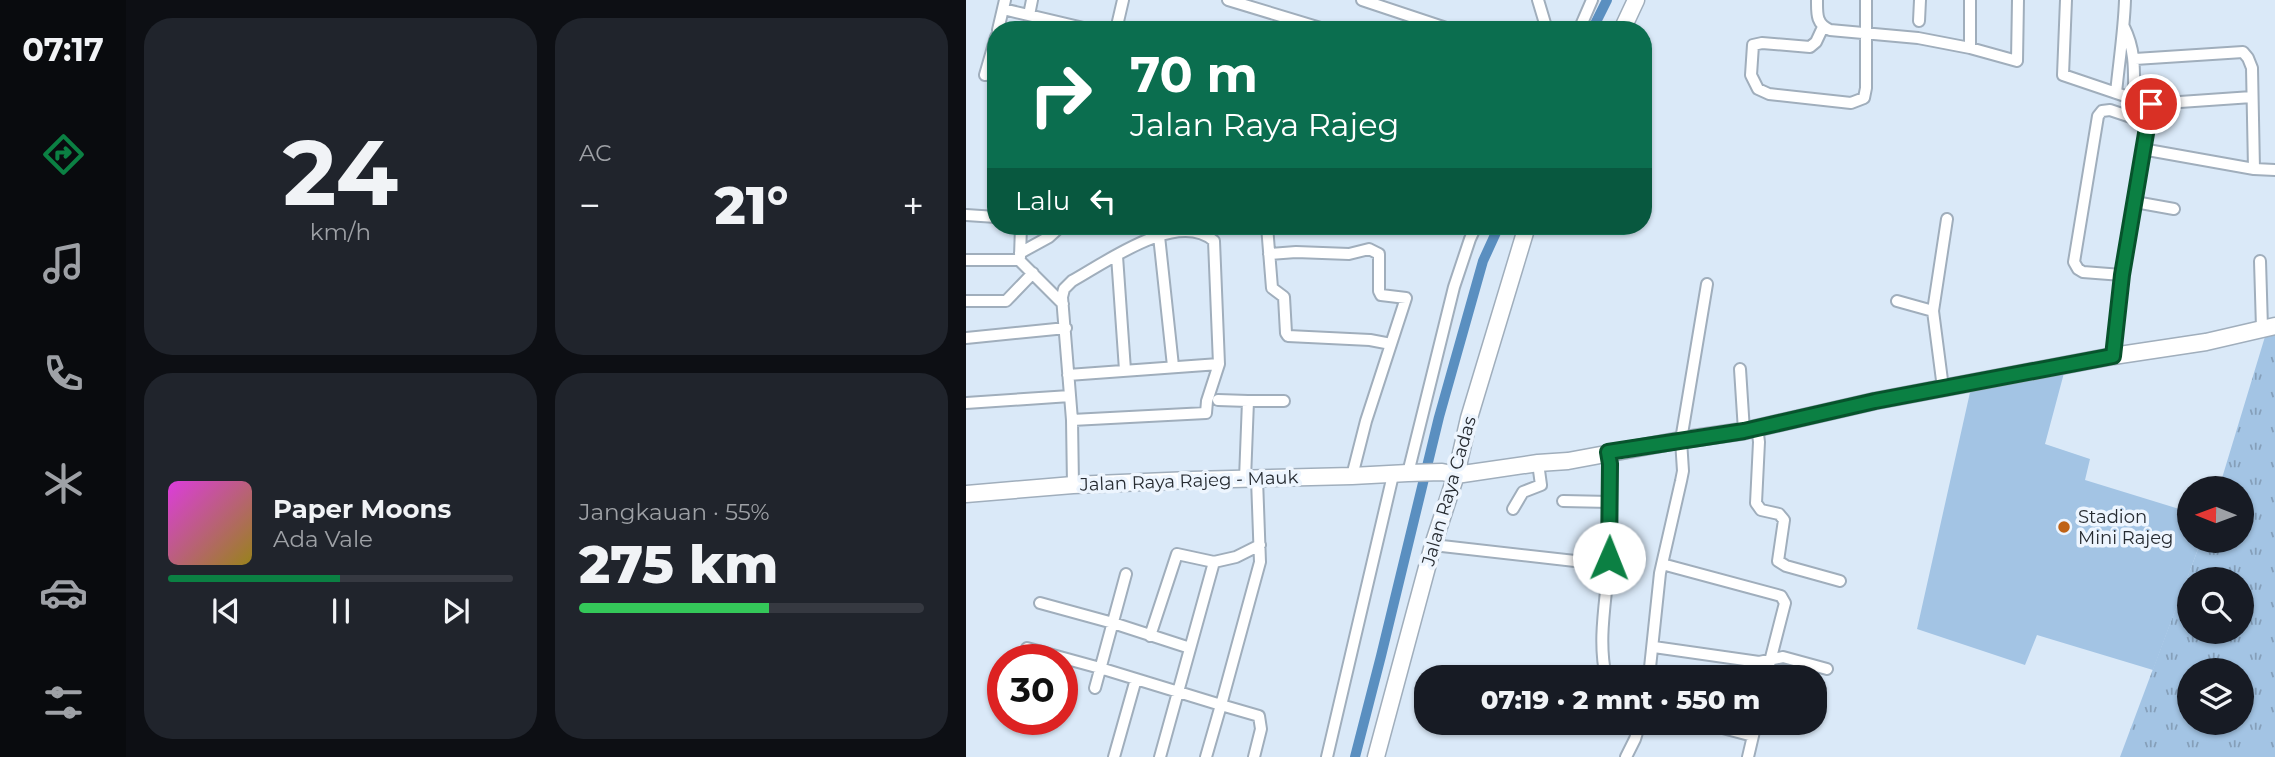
<!DOCTYPE html>
<html lang="id">
<head>
<meta charset="utf-8">
<style>
  body { margin:0; font-family:Montserrat,sans-serif; background:#20242c; color:#f1f3f6; height:100vh; display:flex; flex-direction:column; font-size:26px; white-space:nowrap }
  * { box-sizing:border-box; margin:0 }
  p { font-size:23px; color:#9ea1a6 }
  .icon { flex:none; width:38px; height:38px; fill:none; stroke:currentColor; stroke-width:2; stroke-linecap:round; stroke-linejoin:round }
  .map { position:relative; flex:1; overflow:hidden }
  .details { display:flex; flex-direction:column; gap:18px; padding:18px; background:#0d0f14; width:840px }
  .details>* { flex:none }
  .top-card { position:absolute; left:21px; top:21px; width:665px; height:214px; border-radius:28px; box-shadow:0 2px 5px #0004; background:#0b6e4f; color:#fff; overflow:hidden }
  .needle { width:46px; rotate:271deg }
  .buttons { position:absolute; left:1211px; top:476px; display:grid; gap:14px }
  .buttons a { display:grid; place-items:center; width:77px; height:77px; border-radius:50%; background:#171b24; box-shadow:0 2px 5px #0004; font-size:35px }
  .speed { position:absolute; left:21px; top:644px; display:flex; gap:14px; font-size:35px; font-weight:700; text-align:center }
  .speed>* { display:grid; place-content:center; width:91px; height:91px; border-radius:50%; background:#171b24; box-shadow:0 2px 5px #0004; line-height:1 }
  .speed .limit { border:10px solid #d22; background:#fff; color:#111 }
  .pin { position:absolute; display:grid; place-items:center; width:60px; height:60px; color:#fff; margin:-30px; border:4px solid #fff; border-radius:50%; box-shadow:0 2px 7px #0007 }
  .me { position:absolute; width:77px; margin:-38px; rotate:1deg; stroke-linejoin:round; filter:drop-shadow(0 0 5px #0008) }
  .turn { display:flex; align-items:center; gap:24px; height:147px; padding:0 28px; font-size:32px }
  .turn .icon { width:91px; height:91px; stroke-width:2.5 }
  .turn b { display:block; font-size:49px; line-height:60px }
  .then { display:flex; align-items:center; height:66px; padding:0 28px; background:#0003; gap:14px; font-size:26px }
  .big { font-size:52px; font-weight:800; line-height:1.1 }
  .details .widget { flex:1; display:flex; flex-direction:column; justify-content:center; gap:10px; min-width:0; padding:0 24px; border-radius:28px; background:#20242c }
  .details .dial { align-items:center; gap:0 }
  .dial b { font-size:91px; line-height:1 }
  .song { display:flex; align-items:center; gap:21px }
  .cover { width:84px; height:84px; border-radius:10px; background:linear-gradient(135deg,hsl(300 70% 55%),hsl(50 70% 35%)) }
  .played { height:7px; border-radius:4px; background:linear-gradient(90deg,#0b8043 50%,#363941 50%) }
  .keys { display:flex; justify-content:space-around; direction:ltr }
  .heat { display:flex; justify-content:space-between; align-items:center; font-size:38px; direction:ltr }
  .charge { height:10px; border-radius:5px; background:linear-gradient(90deg,#34c759 55%,#363941 0) }
  .details .tiles { flex:1; display:grid; gap:18px; grid-template-columns:repeat(2,1fr) }
  .trip { position:absolute; left:448px; top:665px; width:413px; height:70px; border-radius:28px; background:#171b24; box-shadow:0 2px 5px #0004; font-weight:800; line-height:70px; text-align:center }
  main { display:flex; flex:1; min-height:0 }
  .menu { display:flex; flex-direction:column; width:126px; justify-content:space-around; align-items:center; background:#090b0e; color:#9ea1a6 }
  .menu .icon { width:49px; height:49px }
  .menu .selected { color:#0b8043 }
  .menu b { font-size:32px; color:#f1f3f6 }
  .map>svg:first-child { display:block }
</style>
</head>
<body>
<main>
<nav class="menu">
<b>07:17</b>
<svg class="icon selected" aria-label="directions" viewBox="0 0 24 24"><path d="M12 3l9 9-9 9-9-9zM9 14v-3h6M13 9l2 2-2 2"/></svg>
<svg class="icon" aria-label="music" viewBox="0 0 24 24"><path d="M9 18V5l10-2v13"/><circle cx="6" cy="18" r="3"/><circle cx="16" cy="16" r="3"/></svg>
<svg class="icon" aria-label="phone" viewBox="0 0 24 24"><path d="M5 4h4l2 5-3 2q2 4 5 5l2-3 5 2v4C11 20 4 13 5 4z"/></svg>
<svg class="icon" aria-label="climate" viewBox="0 0 24 24"><path d="M12 3v18M4 7l16 10M4 17L20 7"/></svg>
<svg class="icon" aria-label="car" viewBox="0 0 24 24"><path d="M5 17H2v-5l4-1 3-4h7l3 4 3 1v5h-3M9 17h6M6 11h13"/><circle cx="7" cy="17" r="2"/><circle cx="17" cy="17" r="2"/></svg>
<svg class="icon" aria-label="filters" viewBox="0 0 24 24"><path d="M4 7h16M4 17h16"/><circle cx="9" cy="7" r="2"/><circle cx="15" cy="17" r="2"/></svg>
</nav>
<section class="details">
<div class="tiles">
<div class="widget dial"><b>24</b><p>km/h</p></div>
<div class="widget"><p>AC</p>
<div class="heat"><a>−</a><b class="big">21°</b><a>+</a></div>
</div>
<div class="widget">
<div class="song"><i class="cover"></i><div><b>Paper Moons</b><p>Ada Vale</p></div></div>
<div class="played"></div>
<div class="keys"><svg class="icon" aria-label="previous" viewBox="0 0 24 24"><path d="M18 5L8 12l10 7zM5 5v14"/></svg><svg class="icon" aria-label="pause" viewBox="0 0 24 24"><path d="M8 5v14M16 5v14"/></svg><svg class="icon" aria-label="next" viewBox="0 0 24 24"><path d="M6 5l10 7-10 7zM19 5v14"/></svg></div>
</div>
<div class="widget"><p>Jangkauan · 55%</p><b class="big">275 km</b><div class="charge"></div></div>
</div>
</section>
<div class="map">
<svg width="1309" height="757" viewBox="0 0 1309 757">
  <defs>
    <pattern id="grass-tufts" width="24" height="20" patternUnits="userSpaceOnUse" patternTransform="scale(1.75)"><rect width="24" height="20" fill="#a3c4e4"/><path d="M3 7l-1-3M5 7V3M7 7l1-3M15 17l-1-3M17 17v-4M19 17l1-3" fill="none" stroke="#859fb9"/></pattern>
  </defs>
  <rect width="100%" height="100%" fill="#dae9f8"/>
  <path fill="url(#grass-tufts)" fill-rule="evenodd" d="M1309,328V757H1154L1235,541H1276V488H1253L1301,330ZM1223,579H1276V632H1223ZM1223,670H1276V723H1223Z"/>
  <path fill="#a3c4e4" d="M1098,373L1079,444L1124,459L1119,480L1223,512V541H1235L1187,670L1071,635L1059,665L951,629L1005,388Z"/>
  <g fill="none" stroke-linecap="round" stroke-linejoin="round">
    <path stroke="#5a8fc0" stroke-width="10" d="M626,30L641,0
      M389,757L415,656L473,417L517,261L533,226"/>
    <g stroke="#a0aebc" stroke-width="14">
      <path id="street" d="M262,0L361,30
        M396,0L486,30
        M572,0L581,30
        M851,0C851,14 850,24 864,30L952,38L1004,48L1051,61L1052,0
        M1100,0L1097,75L1168,99
        M37,9L126,30
        M63,15L66,0
        M953,21L954,0
        M857,27L850,42L844,47L796,43L787,45L785,75L792,89L803,94L885,103L898,98L900,88V0
        M1158,27C1170,51 1168,73 1168,99L1185,104L1176,149
        M32,30L39,0
        M150,30L157,0
        M613,30L626,0
        M1004,48V0
        M1169,59L1277,52L1282,58L1286,68L1288,169
        M19,75L30,37
        M1150,93C1153,62 1158,31 1159,0
        M1185,104L1286,97
        M1169,202L1208,209
        M0,215L30,217
        M301,226L306,288L318,297L320,333L322,336L404,340L425,344
        M193,236L207,366
        M54,253L83,237L95,226
        M303,254L330,252L383,254L403,249L413,254V291L415,295L440,298L400,421L386,476
        M151,256L159,370
        M54,257L55,226
        M0,260H53L97,304
        M1294,261L1296,328
        M1156,275L1117,272L1112,269L1108,262L1132,116L1136,111L1144,110L1180,122
        M0,301H40L67,273
        M931,301L967,311
        M0,338L100,328
        M1147,356L1156,275L1176,149L1288,169L1309,170
        M774,369L778,431
        M102,375L253,364
        M977,388L967,311L981,219
        M252,400L282,401L279,479
        M282,401H318
        M0,403L104,396
        M106,420L240,413L241,401L253,364L248,241C212,209 139,263 106,281L98,289L96,297L106,420L107,485
        M791,426L793,442L790,503L795,510L813,514L818,520L812,561L820,566L874,581
        M442,473L488,287L504,239L510,226
        M597,501L644,502
        M547,509L557,492L575,485L572,463
        M467,545L609,561
        M696,564L815,596L819,603L800,677
        M74,603L147,623L224,648
        M184,636L211,554L248,562
        M688,647L793,662L817,657L861,669
        M61,648L134,668L255,705L294,562L291,479
        M640,677C631,638 641,597 643,557C645,527 644,495 644,464L642,452
        M683,677L694,573L715,481L717,471L715,440L741,284
        M129,688L160,574
        M738,723L787,736
        M148,757L170,679
        M194,757L248,562L270,557L294,545
        M240,757L255,705L293,716L295,729L288,757
        M361,757L427,475
        M660,757L669,739L674,723
        M782,757L790,723"/>
    </g>
    <g stroke="#a0aebc" stroke-width="19">
      <path id="secondary" d="M656,30L670,0
        M0,494L107,485L225,480L386,476L442,473L476,472L490,475L572,463L602,461L715,440L778,431L909,401L1147,356L1240,342L1309,326
        M410,757L467,545L490,475L503,418L561,226"/>
    </g>
    <use href="#street" stroke="#fff" stroke-width="10"/>
    <use href="#secondary" stroke="#fff" stroke-width="16"/>
  </g>
  <g fill="none" stroke-linecap="round" stroke-linejoin="round">
    <g stroke="#07532c" stroke-width="18">
      <path id="route" d="M643,558L644,464L642,452L778,431L909,401L1147,356L1156,275L1185,104"/>
    </g>
    <use href="#route" stroke="#0b8043" stroke-width="12"/>
  </g>
  <circle fill="#bf6215" stroke="#edf5fe" stroke-width="2.5" cx="1098" cy="527" r="7"/>
  <g text-anchor="middle" dominant-baseline="central" stroke-width="7" stroke-linejoin="round" paint-order="stroke">
    <g font-size="18" fill="#262b31" stroke="#edf5fe">
      <text transform="translate(223 481) rotate(-2)">Jalan Raya Rajeg - Mauk</text>
      <text transform="translate(483 491) rotate(-74)">Jalan Raya Cadas</text>
    </g>
    <g font-size="18" fill="#262b31" stroke="#edf5fe" text-anchor="start">
      <text x="1112" y="517">Stadion<tspan x="1112" dy="21">Mini Rajeg</tspan></text>
    </g>
  </g>
</svg>
<div class="buttons">
<a><svg class="needle" viewBox="-14 -14 28 28"><path d="M0-13l5 13h-10z" fill="#e53935"/><path d="M0 13l5-13h-10z" fill="#9ea1a6"/></svg></a>
<a><svg class="icon" aria-label="search" viewBox="0 0 24 24"><circle cx="10" cy="10" r="6"/><path d="M15 15l6 6"/></svg></a>
<a><svg class="icon" aria-label="layers" viewBox="0 0 24 24"><path d="M12 4l9 5-9 5-9-5zM3 14l9 5 9-5"/></svg></a>
</div>
<div class="speed"><div class="limit">30</div></div>
<div class="pin" style="left:1185px;top:104px;background:#d93025"><svg class="icon" aria-label="arrive" viewBox="0 0 24 24"><path d="M6 21V4h12l-3 4 3 4H6"/></svg></div>
<svg class="me" style="left:643px;top:558px" viewBox="-20 -20 40 40"><circle r="19" fill="#fff"/><path d="M0-13L10 11 0 6-10 11z" fill="#0b8043"/></svg>
<div class="trip">07:19 · 2 mnt · 550 m</div>
<div class="top-card">
<div class="turn"><svg class="icon" aria-label="right" viewBox="0 0 24 24"><path d="M7 20v-9h11M14 6l5 5-5 5"/></svg><div><b>70 m</b>Jalan Raya Rajeg</div></div>
<div class="then">Lalu<svg class="icon" aria-label="left" viewBox="0 0 24 24"><path d="M17 20v-9H6M10 6l-5 5 5 5"/></svg></div>
</div>
</div>
</main>
</body>
</html>
